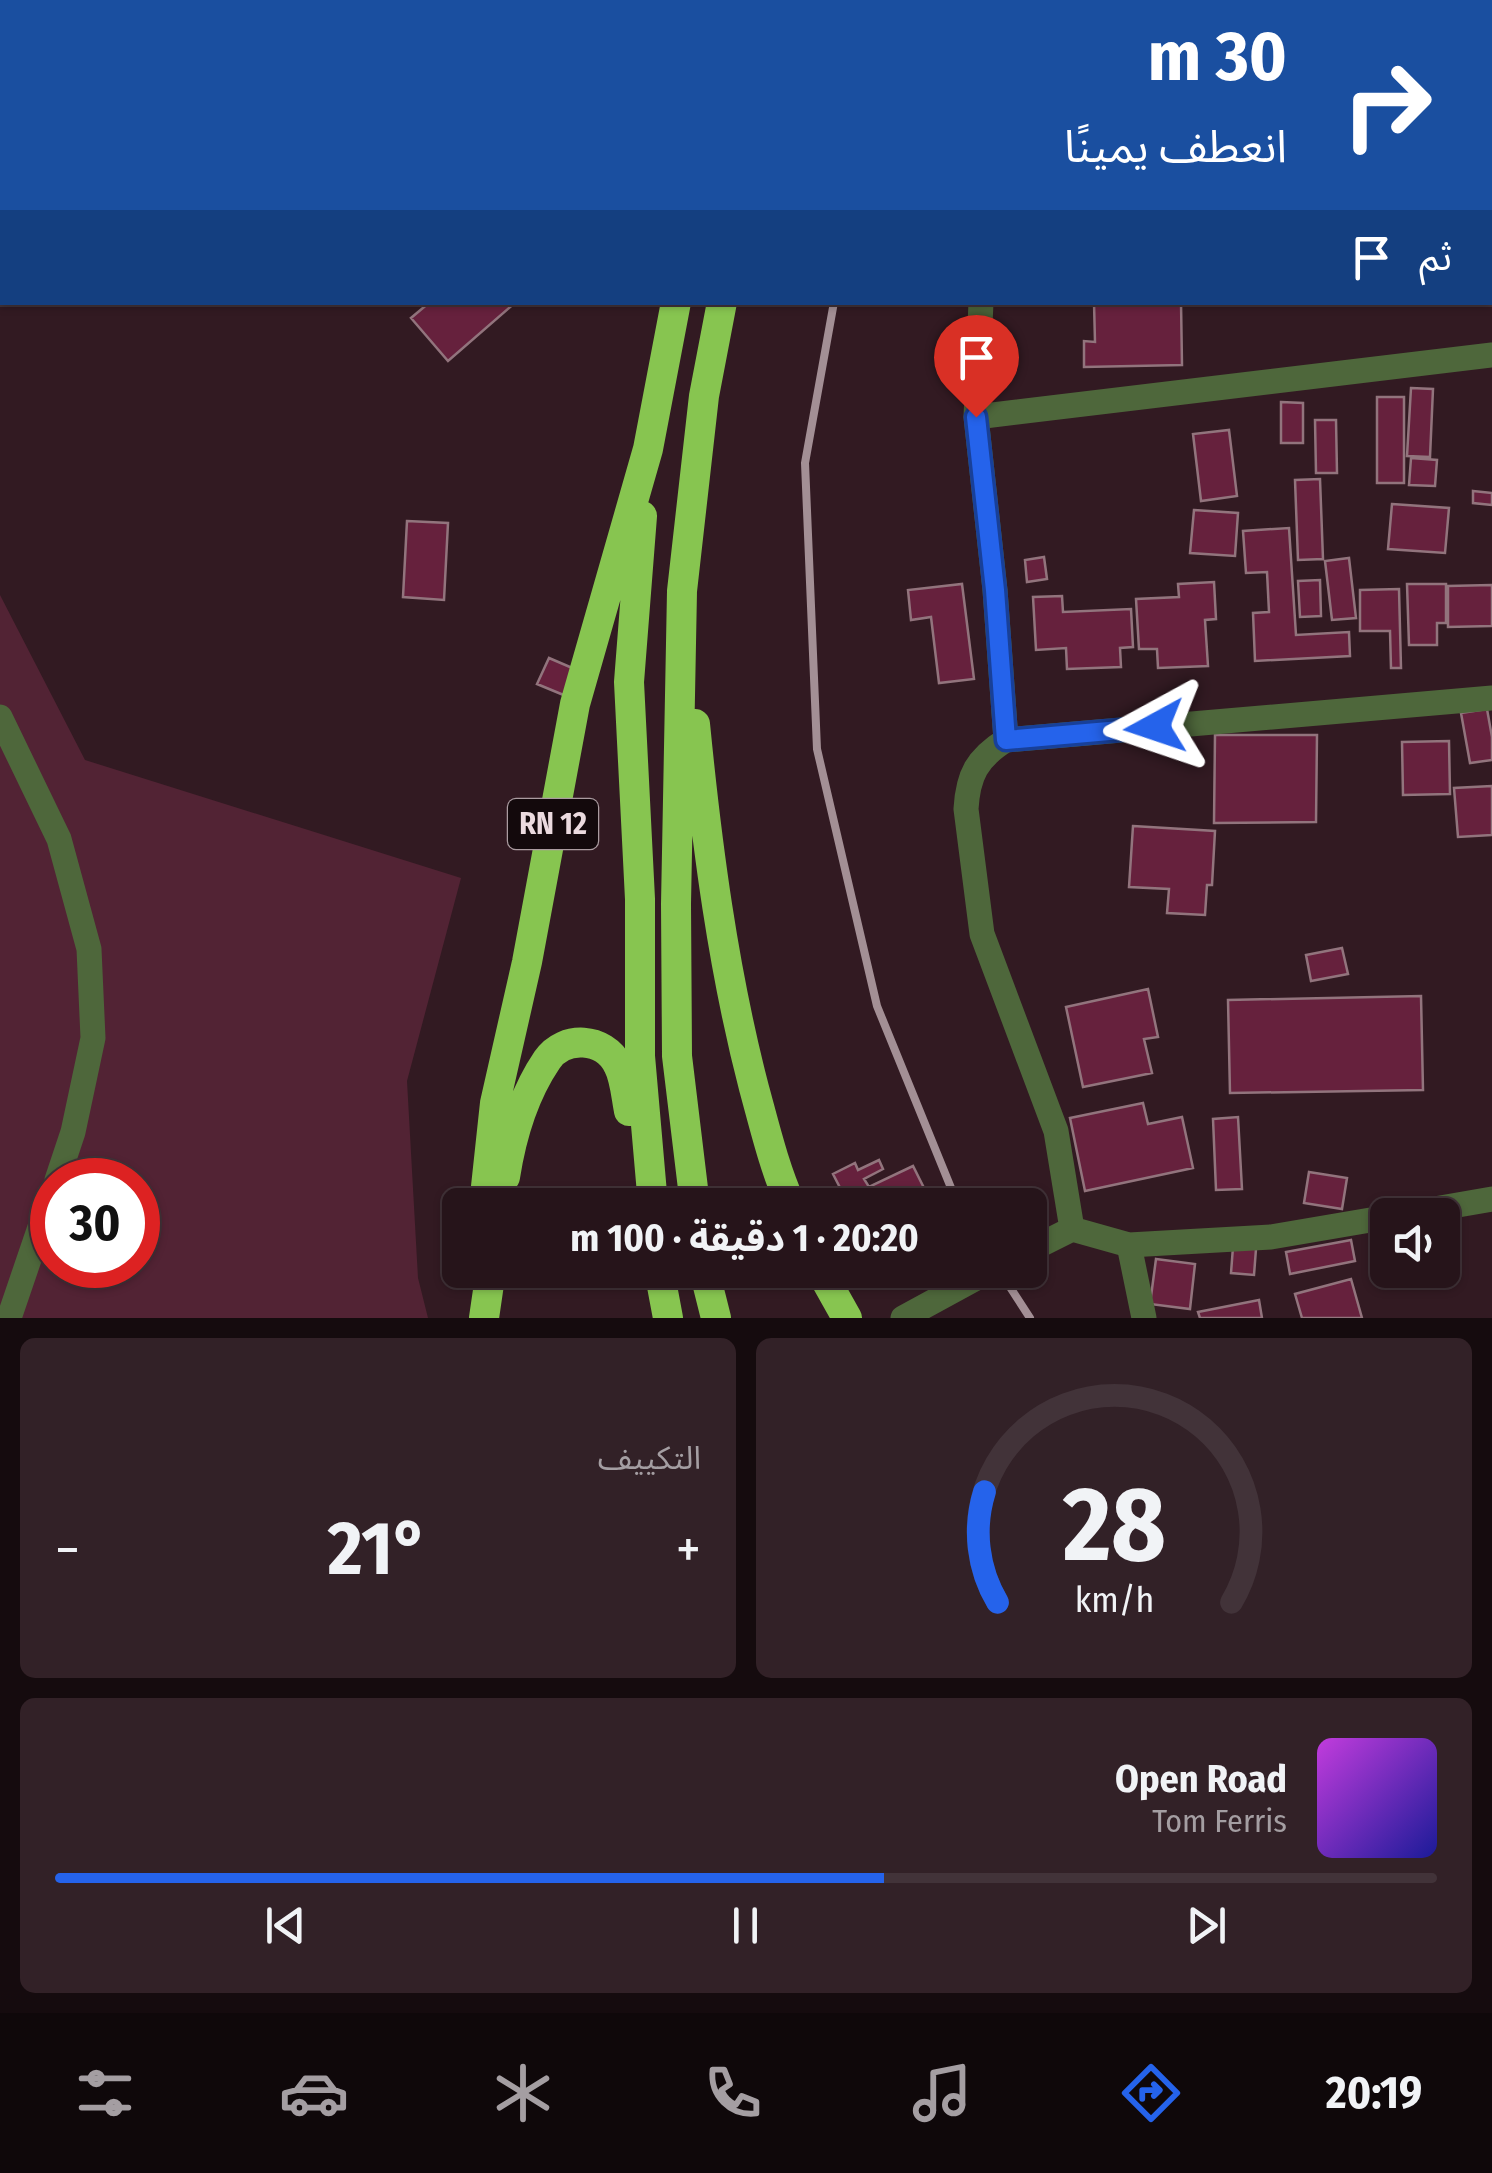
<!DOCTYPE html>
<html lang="ar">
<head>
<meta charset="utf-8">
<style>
  body { margin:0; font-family:"Fira Sans Condensed","Noto Sans Arabic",sans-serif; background:#322127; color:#f1f3f6; direction:rtl; height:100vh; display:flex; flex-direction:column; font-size:38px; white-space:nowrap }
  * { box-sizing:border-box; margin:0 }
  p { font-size:32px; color:#a49ea2 }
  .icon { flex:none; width:55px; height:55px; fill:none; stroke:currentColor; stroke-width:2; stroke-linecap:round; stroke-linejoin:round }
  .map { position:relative; height:1318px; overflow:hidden; direction:ltr }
  .sheet { display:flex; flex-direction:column; gap:20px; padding:20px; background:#150b0e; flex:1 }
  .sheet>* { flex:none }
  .banner { position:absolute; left:0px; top:0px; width:1492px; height:305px; box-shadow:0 2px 8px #0004,0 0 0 2px #423339; direction:rtl; background:#1a4fa0; color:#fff; overflow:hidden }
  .fabs { position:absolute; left:1370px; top:1198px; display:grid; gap:20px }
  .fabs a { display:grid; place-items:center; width:90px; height:90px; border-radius:15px; background:#26141a; box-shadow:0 2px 8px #0004,0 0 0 2px #423339; font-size:50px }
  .speed { position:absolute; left:30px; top:1158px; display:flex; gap:20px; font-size:50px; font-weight:700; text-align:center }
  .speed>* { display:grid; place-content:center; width:130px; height:130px; border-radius:50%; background:#26141a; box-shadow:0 2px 8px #0004,0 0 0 2px #423339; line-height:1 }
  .speed .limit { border:15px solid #d22; background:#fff; color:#111 }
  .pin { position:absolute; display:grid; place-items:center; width:85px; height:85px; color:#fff; margin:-102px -42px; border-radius:50% 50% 50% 0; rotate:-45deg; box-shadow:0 0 10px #0007 }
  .pin .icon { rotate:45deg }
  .me { position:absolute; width:110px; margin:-55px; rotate:265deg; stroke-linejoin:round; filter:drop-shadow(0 0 8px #0008) }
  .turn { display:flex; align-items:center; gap:35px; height:210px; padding:0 40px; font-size:45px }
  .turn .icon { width:130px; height:130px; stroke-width:2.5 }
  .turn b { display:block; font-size:70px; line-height:85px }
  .then { display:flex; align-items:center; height:95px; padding:0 40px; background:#0003; gap:20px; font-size:38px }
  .big { font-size:75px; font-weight:700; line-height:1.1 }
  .sheet .card { flex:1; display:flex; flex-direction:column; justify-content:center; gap:15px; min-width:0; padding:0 35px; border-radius:15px; background:#322127 }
  .sheet .dial { align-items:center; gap:0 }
  .dial svg { height:260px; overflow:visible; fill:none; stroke:#423339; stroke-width:7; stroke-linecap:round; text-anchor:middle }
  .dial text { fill:#f1f3f6; stroke:none }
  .song { display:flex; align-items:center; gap:30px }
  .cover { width:120px; height:120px; border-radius:15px; background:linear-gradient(135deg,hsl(290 70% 55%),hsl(240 70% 35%)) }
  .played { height:10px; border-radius:5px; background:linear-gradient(90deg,#2563eb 60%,#423339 60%) }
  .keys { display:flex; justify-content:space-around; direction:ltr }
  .heat { display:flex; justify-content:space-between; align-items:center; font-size:55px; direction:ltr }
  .sheet .tiles { flex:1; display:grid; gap:20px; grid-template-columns:1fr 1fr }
  .card:last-child { grid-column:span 2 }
  .trip { position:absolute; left:442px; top:1188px; width:605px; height:100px; border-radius:15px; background:#26141a; box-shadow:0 2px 8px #0004,0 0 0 2px #423339; font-weight:700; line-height:100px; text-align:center; direction:rtl }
  .dock { display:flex; height:160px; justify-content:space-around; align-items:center; background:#0f080a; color:#a49ea2 }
  .dock .icon { width:70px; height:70px }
  .dock .on { color:#2563eb }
  .dock b { font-size:45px; color:#f1f3f6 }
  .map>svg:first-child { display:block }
</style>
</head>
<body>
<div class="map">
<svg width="1492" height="1318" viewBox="0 0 1492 1318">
  <rect width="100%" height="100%" fill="#321a22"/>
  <path fill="#522334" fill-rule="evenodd" d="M0,595L85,760L461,878L407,1081L418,1278L428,1318H0ZM52,1180H138V1265H52Z"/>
  <path fill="#66213d" stroke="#92747d" stroke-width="2.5" d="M210,0H319L321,2H207Z
    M440,0H594L591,2H437Z
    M430,302H516L448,361L411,318Z
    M1094,302H1181L1182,365L1084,367V341L1095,342Z
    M1411,388L1433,389L1430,457L1407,456Z
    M1377,397H1404V483H1377Z
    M1281,402L1303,403V443H1281Z
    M1315,420H1336L1337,473H1316Z
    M1229,430L1237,496L1201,501L1193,434Z
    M1411,458L1437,460L1435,486L1409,485Z
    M1320,479L1323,559L1298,560L1295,480Z
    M1473,491L1492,493V505L1473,503Z
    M1392,504L1449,508L1445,553L1388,549Z
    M1194,510L1238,513L1235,556L1190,553Z
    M407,521L448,523L444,600L403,597Z
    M1289,528L1296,635L1349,632L1350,656L1255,661L1253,613L1269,612L1267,572L1246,573L1243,531Z
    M1044,557L1047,579L1027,582L1025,560Z
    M1349,558L1356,618L1332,620L1325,561Z
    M1320,580L1321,616L1300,617L1298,581Z
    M1214,582L1216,619L1205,620L1208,666L1158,668L1157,649H1139L1136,599L1179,597L1178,584Z
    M962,584L974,679L939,683L931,617L911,620L908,590Z
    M1407,584H1446V623H1437V645H1409Z
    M1492,585V626L1448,627V586Z
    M1399,589L1401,668H1391L1390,631H1360V590Z
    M1062,596L1063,612L1131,609L1133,647L1120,648L1121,667L1067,669L1066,648L1036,650L1033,597Z
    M549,658L577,670L566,696L537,684Z
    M1487,709L1492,737V760L1470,763L1461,713Z
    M1215,735H1317L1316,822L1214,823Z
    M1449,741L1450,794L1403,795L1402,742Z
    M1492,786V835L1458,837L1454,788Z
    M1133,826L1215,831L1212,885H1207L1205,915L1167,913L1169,889L1129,887Z
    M1342,948L1348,974L1311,981L1306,955Z
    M1148,989L1158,1037L1144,1039L1152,1073L1083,1087L1066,1007Z
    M1421,996L1423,1090L1230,1093L1228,1000Z
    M1143,1103L1148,1124L1182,1117L1193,1168L1085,1191L1070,1118Z
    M1238,1117L1242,1189L1216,1190L1213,1119Z
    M879,1160L883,1169L864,1179L869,1187L913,1166L929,1198L915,1205H849L833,1174L855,1163L858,1170Z
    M1309,1172L1347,1178L1342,1209L1304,1203Z
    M1351,1240L1355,1261L1290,1274L1286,1252Z
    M1233,1247L1256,1249L1254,1275L1231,1273Z
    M1156,1259L1195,1264L1190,1309L1150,1304Z
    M1351,1279L1362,1318H1302L1295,1294Z
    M1259,1300L1262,1318H1200L1198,1312Z"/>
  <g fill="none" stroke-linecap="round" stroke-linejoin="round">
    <path stroke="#4e673b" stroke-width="25" d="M1470,0L1471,2
      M1023,2L1024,0
      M1490,66L1492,72
      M981,302L976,417L995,590L1006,740
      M976,417L1492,355
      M0,717L59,839L89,949L93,1038L73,1132L57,1180
      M1400,1215L1492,1199
      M1072,1229L1056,1131L982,934L966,809C968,775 977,758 1006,740L1492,698
      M1129,1245L1144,1318
      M1030,1250L1072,1229L1129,1245L1271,1237L1388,1217
      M9,1318L52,1192
      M903,1318L991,1270"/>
    <path stroke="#87c550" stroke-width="30" d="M739,2L740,0
      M782,2V0
      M642,516L629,682L640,899V1056L653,1205
      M695,724C707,846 723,969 754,1088C765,1128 774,1167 791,1205
      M505,1177C511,1138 524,1094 547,1060C564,1035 604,1037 618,1065C625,1078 626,1096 629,1111
      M484,1205L495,1103L527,962L575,704L648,449L676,302
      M695,1205L677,1056L676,904L682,591L704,396L722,302
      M659,1270L668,1318
      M704,1270L716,1318
      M820,1270L847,1318
      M484,1318L491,1270"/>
    <path stroke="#a38f95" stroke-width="8" d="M912,2L913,0
      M834,302L805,463L817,749L877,1006L958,1205
      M999,1270L1030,1318"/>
  </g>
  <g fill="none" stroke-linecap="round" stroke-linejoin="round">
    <g stroke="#184099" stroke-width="25">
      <path id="route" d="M976,417L995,590L1006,740L1155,727"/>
    </g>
    <use href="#route" stroke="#2563eb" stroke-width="18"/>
  </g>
  <g text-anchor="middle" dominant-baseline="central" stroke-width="10" stroke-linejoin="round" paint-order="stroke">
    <rect fill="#13090c" stroke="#aa9ba0" stroke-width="2.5" x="508" y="799" width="90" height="50" rx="8"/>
    <g font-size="30" font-weight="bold" fill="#ebdadf">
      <text x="553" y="824">RN 12</text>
    </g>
  </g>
</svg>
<div class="fabs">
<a><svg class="icon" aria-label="sound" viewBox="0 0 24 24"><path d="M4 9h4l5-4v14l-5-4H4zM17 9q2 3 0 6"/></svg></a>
</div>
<div class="speed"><div class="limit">30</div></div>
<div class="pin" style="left:976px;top:417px;background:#d93025"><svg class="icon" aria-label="arrive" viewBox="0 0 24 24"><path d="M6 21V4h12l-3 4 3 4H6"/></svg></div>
<svg class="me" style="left:1155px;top:727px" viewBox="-20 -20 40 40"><path d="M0-17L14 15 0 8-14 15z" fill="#2563eb" stroke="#fff" stroke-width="4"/></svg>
<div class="trip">20:20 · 1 دقيقة · 100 m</div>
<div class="banner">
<div class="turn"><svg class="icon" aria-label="right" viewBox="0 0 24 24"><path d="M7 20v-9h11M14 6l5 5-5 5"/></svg><div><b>30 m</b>انعطف يمينًا</div></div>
<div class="then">ثم<svg class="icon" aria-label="arrive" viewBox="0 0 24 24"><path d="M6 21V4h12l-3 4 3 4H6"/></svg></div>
</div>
</div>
<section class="sheet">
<div class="tiles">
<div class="card dial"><svg viewBox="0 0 100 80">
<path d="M14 69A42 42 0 1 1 86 69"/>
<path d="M14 69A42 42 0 0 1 10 35" stroke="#2563eb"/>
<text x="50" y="56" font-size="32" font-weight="700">28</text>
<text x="50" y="72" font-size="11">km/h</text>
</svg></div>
<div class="card"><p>التكييف</p>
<div class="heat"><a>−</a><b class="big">21°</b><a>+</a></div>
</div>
<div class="card">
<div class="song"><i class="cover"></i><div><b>Open Road</b><p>Tom Ferris</p></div></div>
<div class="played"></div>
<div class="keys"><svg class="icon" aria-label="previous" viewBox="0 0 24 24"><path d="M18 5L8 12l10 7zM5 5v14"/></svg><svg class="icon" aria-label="pause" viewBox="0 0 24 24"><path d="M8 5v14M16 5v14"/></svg><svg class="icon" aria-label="next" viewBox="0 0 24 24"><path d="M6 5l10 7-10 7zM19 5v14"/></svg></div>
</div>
</div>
</section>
<nav class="dock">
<b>20:19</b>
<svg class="icon on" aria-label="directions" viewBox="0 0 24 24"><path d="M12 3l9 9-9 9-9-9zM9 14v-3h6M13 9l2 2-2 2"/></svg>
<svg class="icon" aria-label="music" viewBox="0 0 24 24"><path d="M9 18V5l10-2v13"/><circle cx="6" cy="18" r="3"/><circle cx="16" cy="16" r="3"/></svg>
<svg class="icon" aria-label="phone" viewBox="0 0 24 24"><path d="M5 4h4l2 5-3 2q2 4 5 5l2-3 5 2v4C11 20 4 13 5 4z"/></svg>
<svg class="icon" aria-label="climate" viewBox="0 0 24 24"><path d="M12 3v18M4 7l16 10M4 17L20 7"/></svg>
<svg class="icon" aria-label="car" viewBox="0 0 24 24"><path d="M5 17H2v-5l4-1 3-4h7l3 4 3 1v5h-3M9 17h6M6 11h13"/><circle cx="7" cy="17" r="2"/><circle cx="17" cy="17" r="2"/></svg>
<svg class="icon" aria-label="filters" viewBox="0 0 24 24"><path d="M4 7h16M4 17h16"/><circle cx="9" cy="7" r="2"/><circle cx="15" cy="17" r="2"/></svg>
</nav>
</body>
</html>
